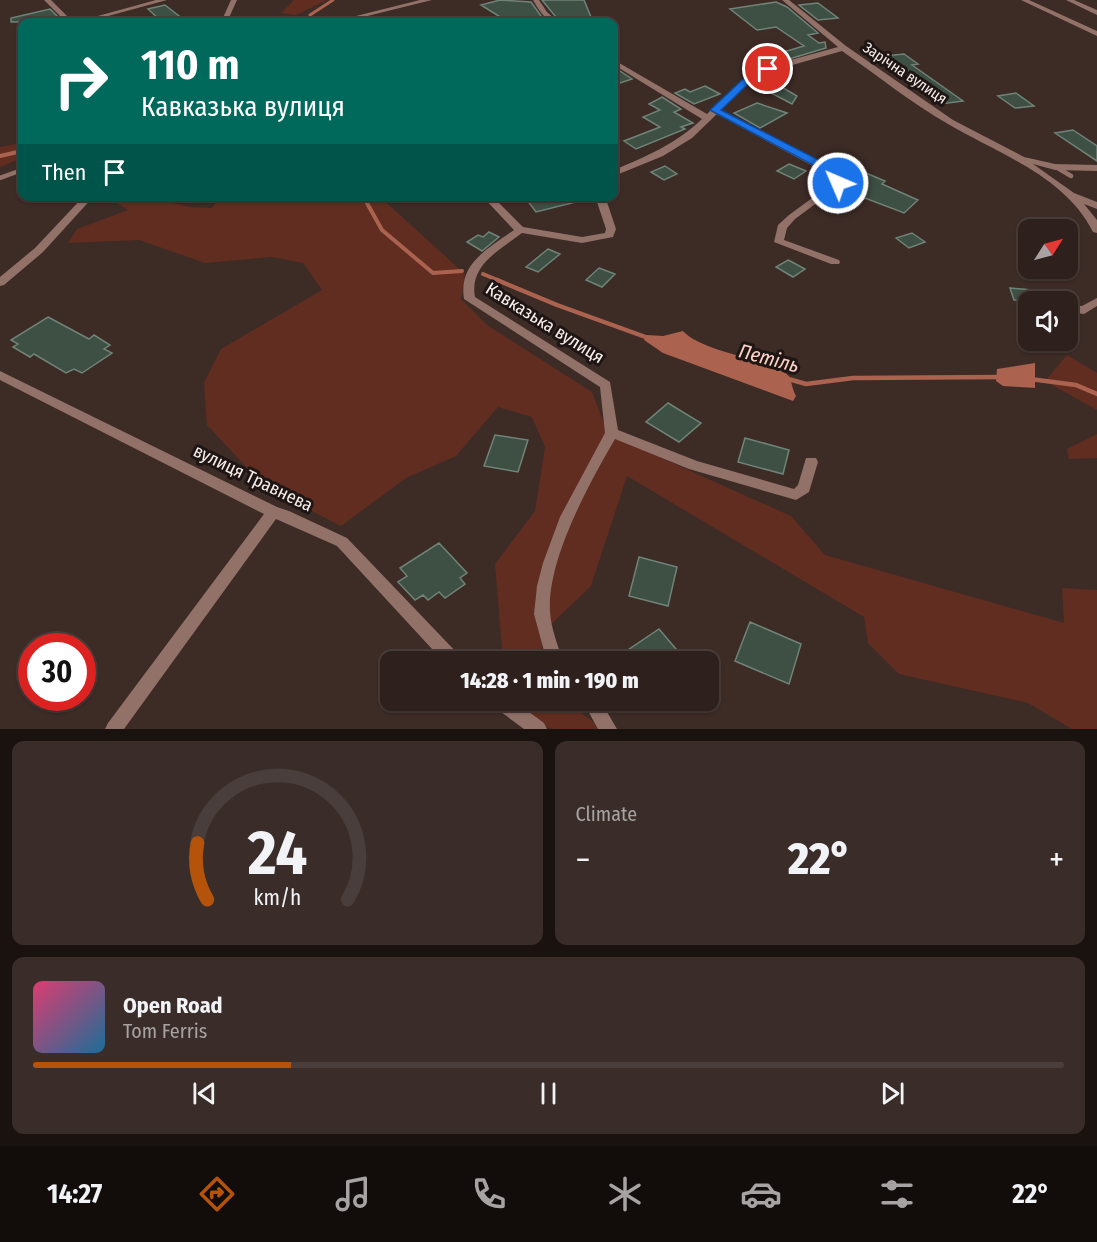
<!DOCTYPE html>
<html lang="en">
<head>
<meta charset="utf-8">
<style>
  body { margin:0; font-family:"Fira Sans Condensed",sans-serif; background:#3a2d29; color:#f1f3f6; height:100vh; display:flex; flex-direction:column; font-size:22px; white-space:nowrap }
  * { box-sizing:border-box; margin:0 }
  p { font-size:20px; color:#a7a3a3 }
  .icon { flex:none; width:33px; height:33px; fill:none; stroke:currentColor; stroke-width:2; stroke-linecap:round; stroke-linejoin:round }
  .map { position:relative; height:729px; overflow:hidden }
  .details { display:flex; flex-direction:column; gap:12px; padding:12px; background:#19120f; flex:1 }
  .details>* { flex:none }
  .guide { position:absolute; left:18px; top:18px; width:600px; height:183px; border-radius:12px; box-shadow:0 2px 4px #0004,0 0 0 2px #493e3b; background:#00695c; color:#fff; overflow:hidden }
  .needle { width:39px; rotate:54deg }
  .fabs { position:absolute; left:1018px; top:219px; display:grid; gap:12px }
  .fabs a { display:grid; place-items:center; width:60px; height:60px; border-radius:12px; background:#2e201c; box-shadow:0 2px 4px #0004,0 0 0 2px #493e3b; font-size:30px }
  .speed { position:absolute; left:18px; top:633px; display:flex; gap:12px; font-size:30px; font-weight:700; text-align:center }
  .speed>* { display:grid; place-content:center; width:78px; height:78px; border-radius:50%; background:#2e201c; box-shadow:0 2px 4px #0004,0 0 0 2px #493e3b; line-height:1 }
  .speed .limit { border:9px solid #d22; background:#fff; color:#111 }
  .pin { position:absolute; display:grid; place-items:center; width:51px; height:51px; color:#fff; margin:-26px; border:3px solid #fff; border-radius:50%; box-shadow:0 2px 6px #0007 }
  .me { position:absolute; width:66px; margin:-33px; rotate:315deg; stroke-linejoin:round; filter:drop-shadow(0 0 4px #0008) }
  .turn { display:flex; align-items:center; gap:21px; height:126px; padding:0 24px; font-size:27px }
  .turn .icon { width:78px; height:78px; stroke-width:2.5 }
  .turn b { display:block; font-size:42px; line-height:51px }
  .then { display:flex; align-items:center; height:57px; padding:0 24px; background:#0003; gap:12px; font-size:22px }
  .big { font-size:45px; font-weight:800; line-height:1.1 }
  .details .card { flex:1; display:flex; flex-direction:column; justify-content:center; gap:9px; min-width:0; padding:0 21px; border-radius:12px; background:#3a2d29 }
  .details .dial { align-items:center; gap:0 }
  .dial svg { height:156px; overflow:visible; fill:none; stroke:#493e3b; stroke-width:7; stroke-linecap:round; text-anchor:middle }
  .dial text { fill:#f1f3f6; stroke:none }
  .song { display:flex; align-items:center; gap:18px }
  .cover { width:72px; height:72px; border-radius:9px; background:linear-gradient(135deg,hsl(340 70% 55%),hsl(200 70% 35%)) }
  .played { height:6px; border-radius:3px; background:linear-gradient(90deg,#b45309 25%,#493e3b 25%) }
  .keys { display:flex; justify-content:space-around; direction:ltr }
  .heat { display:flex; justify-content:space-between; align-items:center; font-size:33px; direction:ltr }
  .details .tiles { flex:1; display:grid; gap:12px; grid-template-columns:1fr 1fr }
  .card:last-child { grid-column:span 2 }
  .trip { position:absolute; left:380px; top:651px; width:339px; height:60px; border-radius:12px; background:#2e201c; box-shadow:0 2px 4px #0004,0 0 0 2px #493e3b; font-weight:800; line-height:60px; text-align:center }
  .tab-bar { display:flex; height:96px; justify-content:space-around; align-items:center; background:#120d0b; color:#a7a3a3 }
  .tab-bar .icon { width:42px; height:42px }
  .tab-bar .on { color:#b45309 }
  .tab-bar b { font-size:27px; color:#f1f3f6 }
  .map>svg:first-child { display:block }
</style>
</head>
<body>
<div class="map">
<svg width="1097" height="729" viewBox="0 0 1097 729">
  <rect width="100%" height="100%" fill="#3d2b26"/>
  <path fill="#612d20" d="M294,0H327L296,15L281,13Z
    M22,143V158L0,167V147Z
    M108,197H149L189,207L212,208L220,197H380L465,274L461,299L487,325L592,392L608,434L791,516L825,555L1064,623L1062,588L1097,590V729H1072L1028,703L899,674L868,643L864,617L627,476L591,586L543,632L541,661H503L495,564L535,511L545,447L532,417L498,407L456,456L406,478L341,526L264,486L207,425L204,383L221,349L322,290L303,263L272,257L205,263L139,240L68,243L77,229L128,210Z
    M1067,355L1097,373V410L1045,381Z
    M1097,434V458L1069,459L1067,449Z
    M514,701H565L599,726V729H552L541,725Z"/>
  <path fill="#ab624f" d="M683,331C703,354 781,360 790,378C792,384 793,391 796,396L793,401L663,353L644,340L647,335L663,336Z
    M1035,363V388L1003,386L996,381L997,369Z"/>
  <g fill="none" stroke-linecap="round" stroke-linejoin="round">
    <path stroke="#ab624f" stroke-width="3" d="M310,15L333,0"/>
    <path stroke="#ab624f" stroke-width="4" d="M0,156L22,151
      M363,196L382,230L433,273L462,271
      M483,274L500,281"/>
    <path stroke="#ab624f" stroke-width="4.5" d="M497,280L557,305L651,339
      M785,378L806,384L853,378L1001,377
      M1030,379L1076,385L1097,394"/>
  </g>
  <path fill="#3e4f44" stroke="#708378" stroke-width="1.5" d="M500,0L531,2L541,16L550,22H508L481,5Z
    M542,0H584L593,22H560Z
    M776,2L787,7L818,33L808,35L819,43L825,42L826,48L759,68L749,62L804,46L776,27L757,30L730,9Z
    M818,3L838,18L818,20L799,5Z
    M165,5L179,16L161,21L148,9Z
    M50,9L57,16L39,22H11V18Z
    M904,54L918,64L912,65L963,101L940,104L874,57Z
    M614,67L632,79L614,85Z
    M768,79L797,96L792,104L754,84Z
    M705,86L720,94L694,104L675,93L685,89L690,92Z
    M1016,93L1034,106L1015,108L998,96Z
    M662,97L681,109L674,112L693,123L681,127L685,129L636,149L624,141L660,127L643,117L660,110L649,104Z
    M757,103L787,113L760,128L734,113Z
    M1073,130L1097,146V161L1055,133Z
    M789,164L806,171L794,179L777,171Z
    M665,166L677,174L664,180L651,172Z
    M866,173L885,181L882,184L918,200L904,213L865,198L838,214L826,208L851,193L841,188L843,186Z
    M524,196H580V201L536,212Z
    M489,232L499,237L482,251L467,242L478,235L483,237Z
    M912,233L925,242L909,248L896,238Z
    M548,249L560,254L538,272L526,267Z
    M788,260L792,262L805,269L793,277L776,267Z
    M599,268L615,274L602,287L586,280Z
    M1010,288L1032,290L1036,302L1014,300Z
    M48,317L89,339L94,335L110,345L104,349L112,353L82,373L74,369L66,373L34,354L30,357L13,347L18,344L11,340Z
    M668,403L701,423L679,442L646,422Z
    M495,435L528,440L518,472L484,466Z
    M745,438L789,450L783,474L738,462Z
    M439,543L467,573L460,578L465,584L445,598L439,592L428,600L423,595L415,600L398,582L407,576L400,568Z
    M639,557L677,567L668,606L629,596Z
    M750,622L801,644L789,684L735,661Z
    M659,629L687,662H628L622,654Z"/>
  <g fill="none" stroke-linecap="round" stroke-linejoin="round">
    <path stroke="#927168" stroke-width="4.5" d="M1056,167L1071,176
      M0,178L22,170"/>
    <path fill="#927168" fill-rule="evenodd" d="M44,0H51L73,22H66Z
      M156,0H167L86,22H76Z
      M231,0H237L227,22H221Z
      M420,0H432L343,22H332Z
      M533,0H539L547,12L558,22C545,22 539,10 533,0Z
      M782,0H789L846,46L953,120L1024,157L1055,164L1097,165V171L1055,170L1033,164L1074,193L1097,202V209L1084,204L1097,220V233L1093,232C1065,176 999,154 948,124C911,103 877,75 842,51L771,71L748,84L721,110L843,175L845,177L841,185L795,219L787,228L784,240L839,260L840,262L839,264H831L774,242L778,225L789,215L834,182L835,178L717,114L692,138L663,156L614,176V170C647,156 676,144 702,119L614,65V60L707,114L742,80L765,67L838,47Z
      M1021,0H1029L1097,31V36Z
      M1066,0H1074L1097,10V15Z
      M84,196H94L43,252L4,285L0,286V277L35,248Z
      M482,196H492L523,227L582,237L605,233L606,229L595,196H605L616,229L613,237L582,243L522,233C500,250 469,265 475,297L610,382L618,430L697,461L794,489L798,485L806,458H816L818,462L809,492L796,500L689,469L615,439C589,484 547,559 550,612C551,629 558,645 563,662H547L534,614L537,586L543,563L560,517L605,433L600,387L464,299C458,263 489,248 514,230Z
      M1097,298V306L1084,314L1068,312V304L1082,306Z
      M0,371L277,507L289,511L347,538L461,657L463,662H444L337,546L276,519L124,729H105L108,723L264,514L0,380Z
      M491,700H513L544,723L547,729H524L493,706Z
      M582,700H600L617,729H598Z"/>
  </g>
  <path fill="#1a73e8" stroke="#114b97" stroke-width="1.5" d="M765,67L772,69L748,84L721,110L838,170L845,177L842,185H834V178L830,174L710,110L742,80Z"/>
  <g text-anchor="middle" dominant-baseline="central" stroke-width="6" stroke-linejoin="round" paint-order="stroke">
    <g font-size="15" fill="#faeeeb" stroke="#1e1614">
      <text transform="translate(905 73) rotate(34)">Зарічна вулиця</text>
    </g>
    <g font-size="18" fill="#faeeeb" stroke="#1e1614">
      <text transform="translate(545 323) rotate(32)">Кавказька вулиця</text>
      <text transform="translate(253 478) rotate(26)">вулиця Травнева</text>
    </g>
    <g font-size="20" font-style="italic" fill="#fed2c6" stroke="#1e1614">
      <text transform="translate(769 358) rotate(15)">Петіль</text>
    </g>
  </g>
</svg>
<div class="fabs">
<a><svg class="needle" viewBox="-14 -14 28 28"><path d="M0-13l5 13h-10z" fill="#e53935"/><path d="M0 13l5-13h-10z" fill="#a7a3a3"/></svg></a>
<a><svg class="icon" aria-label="sound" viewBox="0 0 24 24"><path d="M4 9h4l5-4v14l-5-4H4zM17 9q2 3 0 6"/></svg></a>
</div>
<div class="speed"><div class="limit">30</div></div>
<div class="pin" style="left:768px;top:69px;background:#d93025"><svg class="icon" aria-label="arrive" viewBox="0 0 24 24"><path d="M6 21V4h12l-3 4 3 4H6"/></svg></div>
<svg class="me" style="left:838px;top:183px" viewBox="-20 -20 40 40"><circle r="17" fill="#1a73e8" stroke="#fff" stroke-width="3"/><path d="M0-11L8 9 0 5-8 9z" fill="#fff"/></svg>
<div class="trip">14:28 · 1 min · 190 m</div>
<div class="guide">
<div class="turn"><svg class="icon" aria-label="right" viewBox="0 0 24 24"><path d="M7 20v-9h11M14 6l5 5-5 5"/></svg><div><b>110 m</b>Кавказька вулиця</div></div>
<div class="then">Then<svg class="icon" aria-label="arrive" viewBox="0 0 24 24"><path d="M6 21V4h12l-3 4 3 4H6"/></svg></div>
</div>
</div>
<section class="details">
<div class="tiles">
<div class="card dial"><svg viewBox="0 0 100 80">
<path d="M14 69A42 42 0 1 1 86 69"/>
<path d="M14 69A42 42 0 0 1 9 40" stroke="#b45309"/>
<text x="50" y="56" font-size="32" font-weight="700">24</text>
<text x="50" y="72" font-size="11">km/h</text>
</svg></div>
<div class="card"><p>Climate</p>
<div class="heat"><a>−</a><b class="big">22°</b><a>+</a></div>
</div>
<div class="card">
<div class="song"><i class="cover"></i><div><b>Open Road</b><p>Tom Ferris</p></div></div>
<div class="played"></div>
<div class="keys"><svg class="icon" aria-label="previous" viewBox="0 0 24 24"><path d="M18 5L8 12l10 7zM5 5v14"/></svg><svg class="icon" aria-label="pause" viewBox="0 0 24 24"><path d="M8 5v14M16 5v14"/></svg><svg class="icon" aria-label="next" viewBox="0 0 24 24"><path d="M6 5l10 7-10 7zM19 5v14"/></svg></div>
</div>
</div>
</section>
<nav class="tab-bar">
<b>14:27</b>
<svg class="icon on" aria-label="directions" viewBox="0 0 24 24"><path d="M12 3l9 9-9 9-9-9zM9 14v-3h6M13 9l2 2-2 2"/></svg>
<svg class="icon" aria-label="music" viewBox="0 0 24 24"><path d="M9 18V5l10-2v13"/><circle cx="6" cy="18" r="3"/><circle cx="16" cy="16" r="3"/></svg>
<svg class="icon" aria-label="phone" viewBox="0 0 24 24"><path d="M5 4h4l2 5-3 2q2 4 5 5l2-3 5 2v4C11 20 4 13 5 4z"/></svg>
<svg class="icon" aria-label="climate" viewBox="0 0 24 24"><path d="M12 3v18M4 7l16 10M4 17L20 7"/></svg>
<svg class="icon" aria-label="car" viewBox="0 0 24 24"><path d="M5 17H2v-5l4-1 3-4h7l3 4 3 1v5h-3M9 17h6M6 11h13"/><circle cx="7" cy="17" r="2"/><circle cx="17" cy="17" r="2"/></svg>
<svg class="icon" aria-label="filters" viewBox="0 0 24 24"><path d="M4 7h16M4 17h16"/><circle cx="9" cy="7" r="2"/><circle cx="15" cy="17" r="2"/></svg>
<b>22°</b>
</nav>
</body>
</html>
